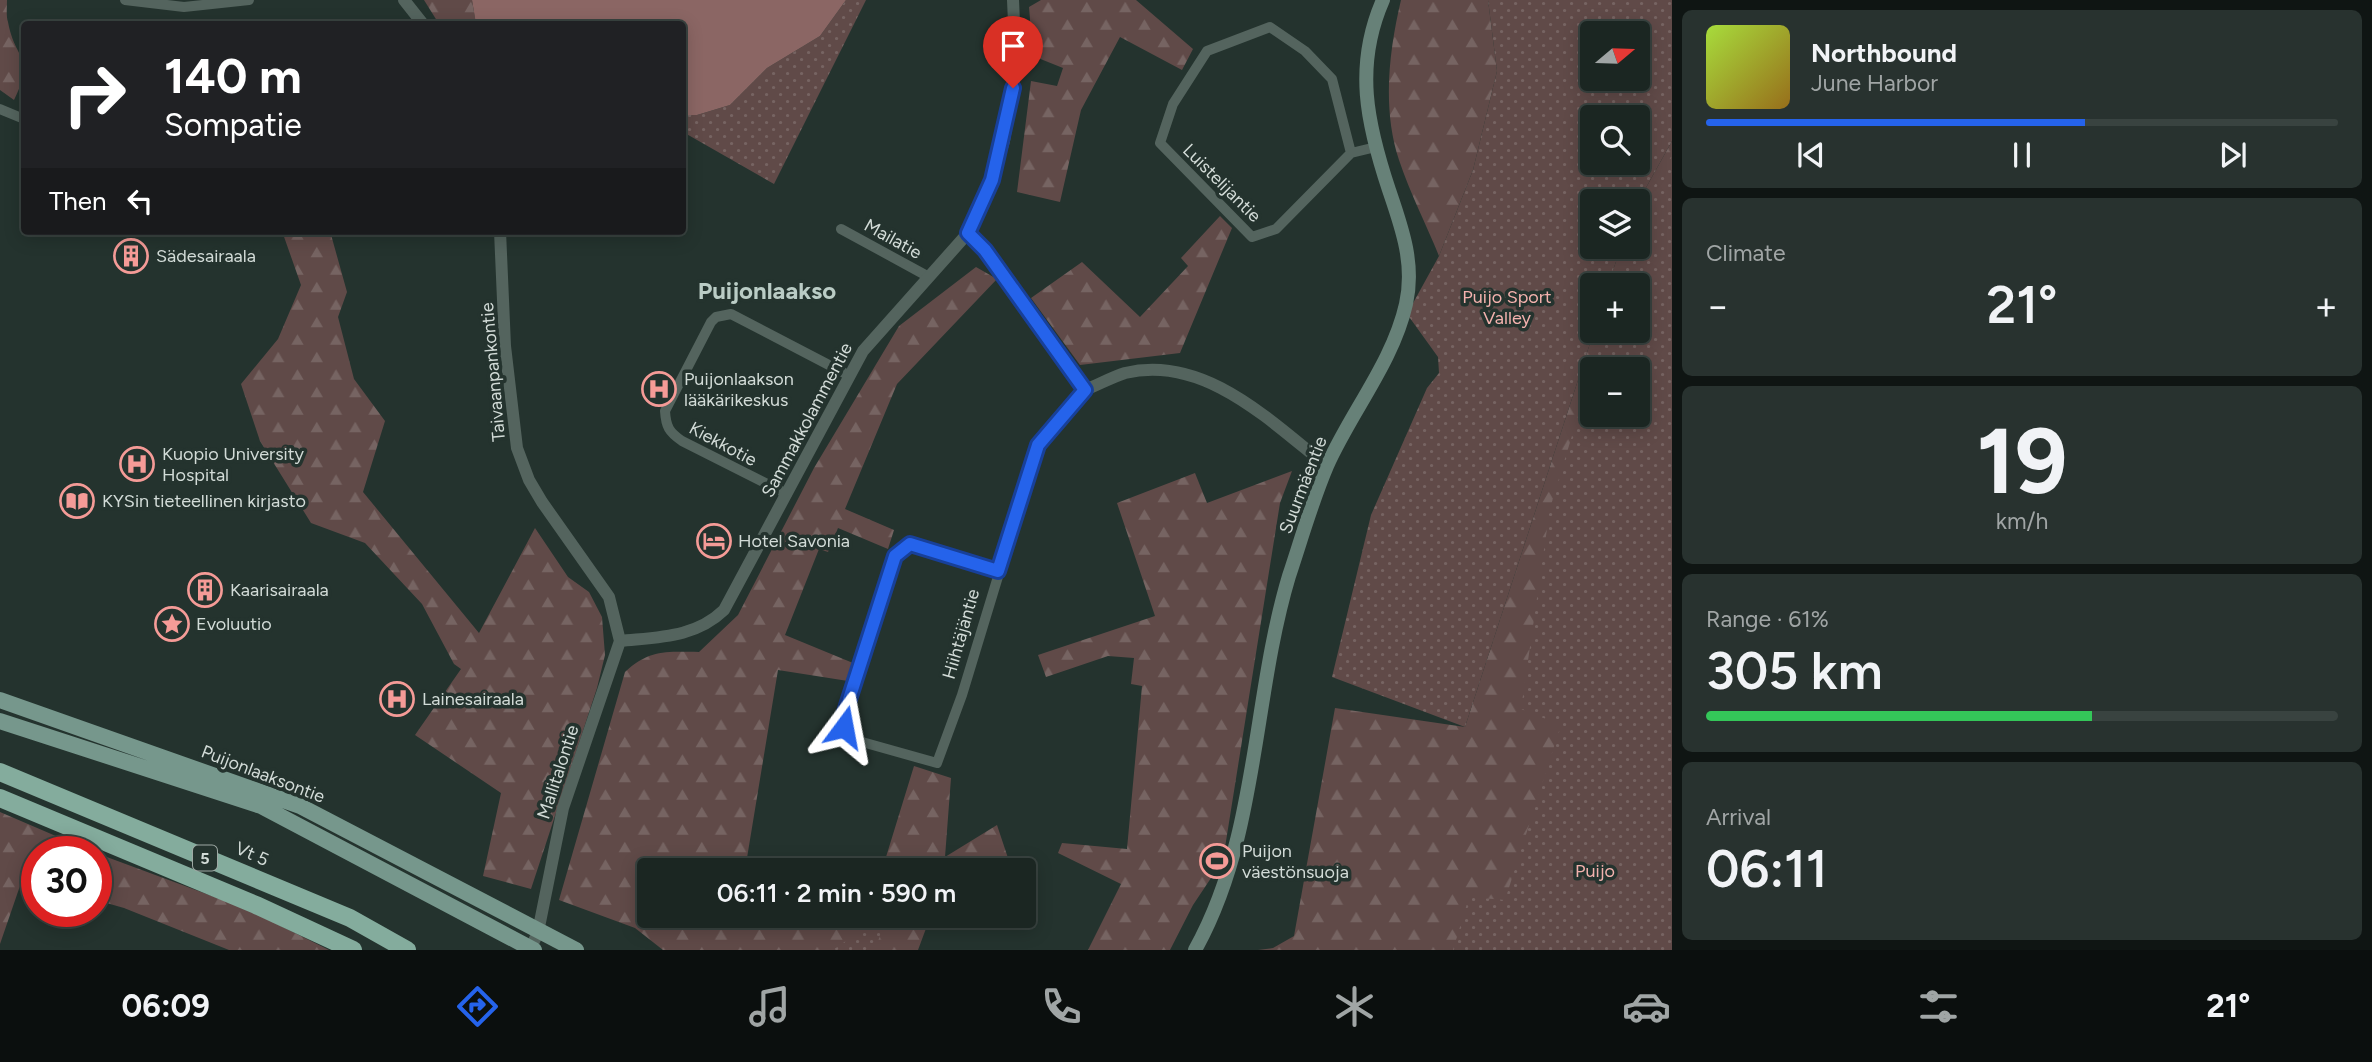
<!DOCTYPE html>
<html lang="en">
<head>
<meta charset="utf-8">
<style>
  body { margin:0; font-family:Figtree,sans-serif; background:#28322f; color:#f1f3f6; height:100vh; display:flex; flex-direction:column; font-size:26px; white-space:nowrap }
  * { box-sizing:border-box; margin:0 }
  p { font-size:23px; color:#a0a5a5 }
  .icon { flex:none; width:38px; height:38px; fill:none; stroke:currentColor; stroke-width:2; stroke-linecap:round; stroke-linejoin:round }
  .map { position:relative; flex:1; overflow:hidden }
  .panel { display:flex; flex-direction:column; gap:10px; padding:10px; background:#0f1513; width:700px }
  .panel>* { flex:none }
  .banner { position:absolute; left:21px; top:21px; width:665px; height:214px; border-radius:7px; box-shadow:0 4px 18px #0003,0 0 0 2px #394340; background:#202124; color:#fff; overflow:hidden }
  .needle { width:46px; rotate:71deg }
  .buttons { position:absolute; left:1580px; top:21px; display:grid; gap:14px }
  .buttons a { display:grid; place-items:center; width:70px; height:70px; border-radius:7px; background:#1b2622; box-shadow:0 4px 18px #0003,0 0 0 2px #394340; font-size:35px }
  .speed { position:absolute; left:21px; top:836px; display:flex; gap:14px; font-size:35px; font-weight:700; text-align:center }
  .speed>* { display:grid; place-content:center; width:91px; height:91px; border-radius:50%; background:#1b2622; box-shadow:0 4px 18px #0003,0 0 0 2px #394340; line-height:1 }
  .speed .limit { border:10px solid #d22; background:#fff; color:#111 }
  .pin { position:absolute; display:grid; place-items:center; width:60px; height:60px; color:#fff; margin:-72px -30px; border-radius:50% 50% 50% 0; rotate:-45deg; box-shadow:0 0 7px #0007 }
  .pin .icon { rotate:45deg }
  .me { position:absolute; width:77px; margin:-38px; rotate:13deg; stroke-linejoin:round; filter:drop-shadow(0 0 5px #0008) }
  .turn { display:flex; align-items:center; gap:24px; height:147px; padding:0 28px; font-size:32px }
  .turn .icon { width:91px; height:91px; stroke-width:2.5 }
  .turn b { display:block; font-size:49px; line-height:60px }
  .then { display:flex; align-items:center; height:66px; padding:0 28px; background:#0003; gap:14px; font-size:26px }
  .big { font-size:52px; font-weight:600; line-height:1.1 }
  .panel .card { flex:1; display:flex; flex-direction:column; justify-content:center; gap:10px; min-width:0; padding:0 24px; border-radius:10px; background:#28322f }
  .panel .dial { align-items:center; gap:0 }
  .dial b { font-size:91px; line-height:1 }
  .song { display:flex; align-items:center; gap:21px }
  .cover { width:84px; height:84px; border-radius:10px; background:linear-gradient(135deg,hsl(80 70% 55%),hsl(40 70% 35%)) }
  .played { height:7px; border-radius:4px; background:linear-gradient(90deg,#2563eb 60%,#394340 60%) }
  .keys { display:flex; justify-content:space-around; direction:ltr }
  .heat { display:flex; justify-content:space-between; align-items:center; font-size:38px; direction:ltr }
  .charge { height:10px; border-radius:5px; background:linear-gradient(90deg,#34c759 61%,#394340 0) }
  .trip { position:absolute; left:637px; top:858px; width:399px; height:70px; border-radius:7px; background:#1b2622; box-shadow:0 4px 18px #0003,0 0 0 2px #394340; font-weight:600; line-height:70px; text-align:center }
  .dock { display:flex; height:112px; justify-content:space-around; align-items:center; background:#0b0f0e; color:#a0a5a5 }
  .dock .icon { width:49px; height:49px }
  .dock .active { color:#2563eb }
  .dock b { font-size:32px; color:#f1f3f6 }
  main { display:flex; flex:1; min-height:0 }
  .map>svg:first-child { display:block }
</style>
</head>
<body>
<main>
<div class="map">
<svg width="1672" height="950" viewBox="0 0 1672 950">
  <defs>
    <pattern id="forest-firs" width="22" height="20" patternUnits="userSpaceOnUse" patternTransform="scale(1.75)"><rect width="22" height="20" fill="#604a48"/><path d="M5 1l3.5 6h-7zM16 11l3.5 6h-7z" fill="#766462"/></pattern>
    <pattern id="park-dots" width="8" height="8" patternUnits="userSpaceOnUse" patternTransform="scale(1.75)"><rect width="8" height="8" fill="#604a48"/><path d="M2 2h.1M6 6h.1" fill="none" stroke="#766462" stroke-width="1.8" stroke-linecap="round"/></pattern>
  </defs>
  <rect width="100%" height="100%" fill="#24332e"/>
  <path fill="url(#forest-firs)" fill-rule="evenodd" d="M0,0H7C7,7 6,16 8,22C15,61 36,56 14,100L0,90Z
    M424,0H472L476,24H439Z
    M1041,0H1136L1193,49L1182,70L1120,37L1081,110L1060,202L1017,192L1031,81L1057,86L1063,68L1033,56L1029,7Z
    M1401,0H1488L1497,71L1473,170L1439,256C1426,224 1410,193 1399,160C1382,109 1389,51 1401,0Z
    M1672,141V950H1258L1273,948L1294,936L1335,708L1465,727L1594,331H1638V285H1608L1621,247H1638V202ZM1592,369H1638V415H1592Z
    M1220,216L1232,228L1180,353L1080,365L1031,298L1082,262L1140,317L1188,266L1181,258Z
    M282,231H330L347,292L338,317L354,379L385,421L363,492L479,633L535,528L568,577L589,592L602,617L605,655L597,688L531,889L483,876L501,793L415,735L461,669L454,664L422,604L365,543L311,523L260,441L241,384L278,339L301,285Z
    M976,267L997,279L897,384L845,509L894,530L888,549L838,528L828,552L819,549L785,635L853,663L848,681L778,670L745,870H649V915H737V918L796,927L823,915H931L918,950H663L635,928L559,900L625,672C650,649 667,652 699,652L738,615L814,468L899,326Z
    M1292,471L1280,503L1223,860L1193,905L1170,950H1088L1121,884L1058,853L1062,843L1127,849L1142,686L1131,684L1134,658L1108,656L1046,677L1038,655L1155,616L1117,503L1195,473L1207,503Z
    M914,766L951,778L945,857L997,825L1012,870H882Z
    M0,812L93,852H37V884L22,880L0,944Z
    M96,853L247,909L329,950H229L124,908L96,900Z"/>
  <path fill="url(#park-dots)" fill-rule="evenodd" d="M846,0H866L774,184L683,132V115H697L730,105L767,68L820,36Z
    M1488,0H1672V141L1638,202L1592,201V247H1621L1608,285H1592L1594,331L1465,727L1332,677L1371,515L1427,388L1439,373L1438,357L1407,314L1439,256L1473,170L1497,71ZM1592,33H1638V79H1592ZM1592,117H1638V163H1592Z
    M1672,155V950H1453L1469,897L1505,900L1561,725L1521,709L1550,508L1592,370V415H1638V369H1593L1605,331H1638V285H1618L1630,247H1638C1638,207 1653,188 1672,155Z
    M883,915H887L875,950H833Z"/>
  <path fill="#8b6664" d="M472,0H846L820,36L767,68L730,105L697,115H683L682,24H476Z"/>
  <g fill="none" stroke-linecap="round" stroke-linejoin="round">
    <path stroke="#54645e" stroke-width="10" d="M125,0L184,7L249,0
      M0,109L24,119
      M1351,153L1276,229L1252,237L1160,143L1173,104L1207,51L1270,27L1305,51L1332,79L1351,153L1376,147
      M841,229L929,277
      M787,494L682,441C669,432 666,427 665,411L711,322L716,317L731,314L850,376
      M998,571L910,544L895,556L843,718V727L855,740L937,763L962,695L1038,445L1085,390"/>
    <path stroke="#54645e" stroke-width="12" d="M404,0L423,24
      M500,231L505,346L517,448L529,480L542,502L609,597L620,641L563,808L538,932L531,948
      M968,233L985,250L1085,390C1098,385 1112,377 1125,373C1204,354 1270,421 1327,466
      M620,641C658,637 695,638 724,610L863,351L968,233L992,180L1004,141L1016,68L1013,0"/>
    <path stroke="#678178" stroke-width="14" d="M1195,950C1259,835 1252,699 1289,576C1301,540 1312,501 1327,466C1351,412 1393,362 1406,304C1415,264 1402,228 1389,190C1367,124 1354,66 1383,0"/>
    <path stroke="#76978c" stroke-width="16" d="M0,700L300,806L576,950
      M0,721L261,806L534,950"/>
    <path stroke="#84ac9d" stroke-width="18" d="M0,772L350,918L407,950
      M0,798L256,905L353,950"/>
  </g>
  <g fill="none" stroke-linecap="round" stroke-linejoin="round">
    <g stroke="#184099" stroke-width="18">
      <path id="route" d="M844,727L843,718L895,556L910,544L998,571L1038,445L1085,390L985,250L968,233L992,180L1013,88"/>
    </g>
    <use href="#route" stroke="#2563eb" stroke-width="12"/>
  </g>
  <defs>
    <g id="building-ring" transform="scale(1.75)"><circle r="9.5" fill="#24332e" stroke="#f59b97" stroke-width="1.5"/><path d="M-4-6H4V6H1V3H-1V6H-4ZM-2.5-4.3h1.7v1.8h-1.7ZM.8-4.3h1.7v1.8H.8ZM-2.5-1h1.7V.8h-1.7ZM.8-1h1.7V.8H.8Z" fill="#f59b97"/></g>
    <g id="hospital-ring" transform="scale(1.75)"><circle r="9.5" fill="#24332e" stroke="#f59b97" stroke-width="1.5"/><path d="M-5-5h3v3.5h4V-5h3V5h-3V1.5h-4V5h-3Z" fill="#f59b97"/></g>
    <g id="library-ring" transform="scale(1.75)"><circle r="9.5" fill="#24332e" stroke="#f59b97" stroke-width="1.5"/><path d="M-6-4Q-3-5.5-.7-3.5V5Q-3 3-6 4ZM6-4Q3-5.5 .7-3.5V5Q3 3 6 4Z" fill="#f59b97"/></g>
    <g id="hotel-ring" transform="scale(1.75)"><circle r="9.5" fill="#24332e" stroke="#f59b97" stroke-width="1.5"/><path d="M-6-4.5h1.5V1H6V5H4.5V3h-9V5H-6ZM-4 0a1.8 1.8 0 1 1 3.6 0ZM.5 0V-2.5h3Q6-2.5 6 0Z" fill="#f59b97"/></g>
    <g id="sight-ring" transform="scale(1.75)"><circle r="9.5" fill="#24332e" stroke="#f59b97" stroke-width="1.5"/><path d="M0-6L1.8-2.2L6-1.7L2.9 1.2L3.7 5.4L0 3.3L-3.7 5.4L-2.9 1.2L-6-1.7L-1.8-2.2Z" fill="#f59b97"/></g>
    <g id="stadium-ring" transform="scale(1.75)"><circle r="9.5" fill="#24332e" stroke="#f59b97" stroke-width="1.5"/><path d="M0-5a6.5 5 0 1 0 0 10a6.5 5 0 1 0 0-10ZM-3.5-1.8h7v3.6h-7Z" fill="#f59b97"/></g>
  </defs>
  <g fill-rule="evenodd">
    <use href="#building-ring" x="131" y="256"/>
    <use href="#hospital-ring" x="659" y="389"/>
    <use href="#hospital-ring" x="137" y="464"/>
    <use href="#library-ring" x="77" y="501"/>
    <use href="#hotel-ring" x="714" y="541"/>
    <use href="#building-ring" x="205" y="590"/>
    <use href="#sight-ring" x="172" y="624"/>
    <use href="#hospital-ring" x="397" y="699"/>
    <use href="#stadium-ring" x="1217" y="861"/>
  </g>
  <g text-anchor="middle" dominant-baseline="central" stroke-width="7" stroke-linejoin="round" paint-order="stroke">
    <rect fill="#24332e" stroke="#9ea9a4" stroke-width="2" x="193" y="845.5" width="24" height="25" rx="5"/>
    <g font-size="16" font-weight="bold" fill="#d2dbd7">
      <text x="205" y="858">5</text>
    </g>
    <g font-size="18" fill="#d2dbd7" stroke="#24332e">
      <text transform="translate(1222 183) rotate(45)">Luistelijantie</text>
      <text transform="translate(893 239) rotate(29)">Mailatie</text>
      <text transform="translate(493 372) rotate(-95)">Taivaanpankontie</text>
      <text transform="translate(807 420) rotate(-62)">Sammakkolammentie</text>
      <text transform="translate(723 444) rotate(28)">Kiekkotie</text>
      <text transform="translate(1303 485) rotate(-69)">Suurmäentie</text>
      <text transform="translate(961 634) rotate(-74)">Hiihtäjäntie</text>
      <text transform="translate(558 772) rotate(-72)">Mallitalontie</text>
      <text transform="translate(263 774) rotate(21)">Puijonlaaksontie</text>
      <text transform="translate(252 854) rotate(23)">Vt 5</text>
    </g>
    <g font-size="18" fill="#d2dbd7" stroke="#24332e" text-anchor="start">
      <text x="156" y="256">Sädesairaala</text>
      <text x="684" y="379">Puijonlaakson<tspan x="684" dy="21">lääkärikeskus</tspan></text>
      <text x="162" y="454">Kuopio University<tspan x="162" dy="21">Hospital</tspan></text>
      <text x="102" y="501">KYSin tieteellinen kirjasto</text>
      <text x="738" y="541">Hotel Savonia</text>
      <text x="230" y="590">Kaarisairaala</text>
      <text x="196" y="624">Evoluutio</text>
      <text x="422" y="699">Lainesairaala</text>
      <text x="1242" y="851">Puijon<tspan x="1242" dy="21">väestönsuoja</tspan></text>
    </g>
    <g font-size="18" fill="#f4b2ae" stroke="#24332e">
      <text x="1507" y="297">Puijo Sport<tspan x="1507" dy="21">Valley</tspan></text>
      <text x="1595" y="871">Puijo</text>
    </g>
    <g font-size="24" font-weight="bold" fill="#baccc5" stroke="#24332e">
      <text x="767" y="290">Puijonlaakso</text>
    </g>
  </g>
</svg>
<div class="buttons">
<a><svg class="needle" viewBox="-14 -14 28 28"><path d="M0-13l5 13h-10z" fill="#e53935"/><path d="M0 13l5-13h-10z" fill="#a0a5a5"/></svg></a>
<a><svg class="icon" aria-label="search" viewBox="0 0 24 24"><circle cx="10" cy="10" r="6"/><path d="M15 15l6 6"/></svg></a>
<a><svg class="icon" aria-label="layers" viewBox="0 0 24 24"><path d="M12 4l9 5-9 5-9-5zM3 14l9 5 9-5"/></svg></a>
<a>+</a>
<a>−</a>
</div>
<div class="speed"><div class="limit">30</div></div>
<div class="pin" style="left:1013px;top:88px;background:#d93025"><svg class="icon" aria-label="arrive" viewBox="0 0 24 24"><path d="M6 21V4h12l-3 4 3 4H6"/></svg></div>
<svg class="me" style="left:844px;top:727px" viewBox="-20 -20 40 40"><path d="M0-17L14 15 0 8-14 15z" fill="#2563eb" stroke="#fff" stroke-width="4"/></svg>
<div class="trip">06:11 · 2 min · 590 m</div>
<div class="banner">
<div class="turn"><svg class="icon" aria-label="right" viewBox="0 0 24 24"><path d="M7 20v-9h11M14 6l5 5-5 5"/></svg><div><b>140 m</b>Sompatie</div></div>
<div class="then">Then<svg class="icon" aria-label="left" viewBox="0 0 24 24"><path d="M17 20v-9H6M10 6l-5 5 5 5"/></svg></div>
</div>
</div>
<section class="panel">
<div class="card">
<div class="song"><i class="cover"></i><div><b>Northbound</b><p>June Harbor</p></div></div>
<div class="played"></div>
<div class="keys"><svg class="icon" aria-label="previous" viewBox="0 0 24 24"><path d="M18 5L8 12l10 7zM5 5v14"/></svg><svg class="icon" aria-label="pause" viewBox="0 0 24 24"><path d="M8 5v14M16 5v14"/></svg><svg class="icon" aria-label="next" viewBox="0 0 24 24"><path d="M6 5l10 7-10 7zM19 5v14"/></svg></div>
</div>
<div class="card"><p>Climate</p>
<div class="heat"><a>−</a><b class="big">21°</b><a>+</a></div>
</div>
<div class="card dial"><b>19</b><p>km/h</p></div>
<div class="card"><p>Range · 61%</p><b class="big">305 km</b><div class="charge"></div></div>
<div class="card"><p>Arrival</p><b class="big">06:11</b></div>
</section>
</main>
<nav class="dock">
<b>06:09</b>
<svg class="icon active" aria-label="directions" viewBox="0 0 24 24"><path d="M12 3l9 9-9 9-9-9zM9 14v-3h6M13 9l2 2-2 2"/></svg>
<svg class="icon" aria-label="music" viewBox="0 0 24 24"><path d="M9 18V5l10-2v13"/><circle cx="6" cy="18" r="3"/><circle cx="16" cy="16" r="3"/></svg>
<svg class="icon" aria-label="phone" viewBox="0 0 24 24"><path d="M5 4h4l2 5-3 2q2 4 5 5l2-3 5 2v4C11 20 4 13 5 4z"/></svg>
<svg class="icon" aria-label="climate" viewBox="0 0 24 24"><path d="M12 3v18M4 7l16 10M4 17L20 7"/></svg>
<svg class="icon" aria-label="car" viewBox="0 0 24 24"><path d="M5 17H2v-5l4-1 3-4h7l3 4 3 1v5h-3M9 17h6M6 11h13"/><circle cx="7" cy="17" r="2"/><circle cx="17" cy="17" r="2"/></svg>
<svg class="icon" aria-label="filters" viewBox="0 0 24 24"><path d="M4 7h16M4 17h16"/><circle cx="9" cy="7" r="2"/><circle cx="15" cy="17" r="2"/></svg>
<b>21°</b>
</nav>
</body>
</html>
